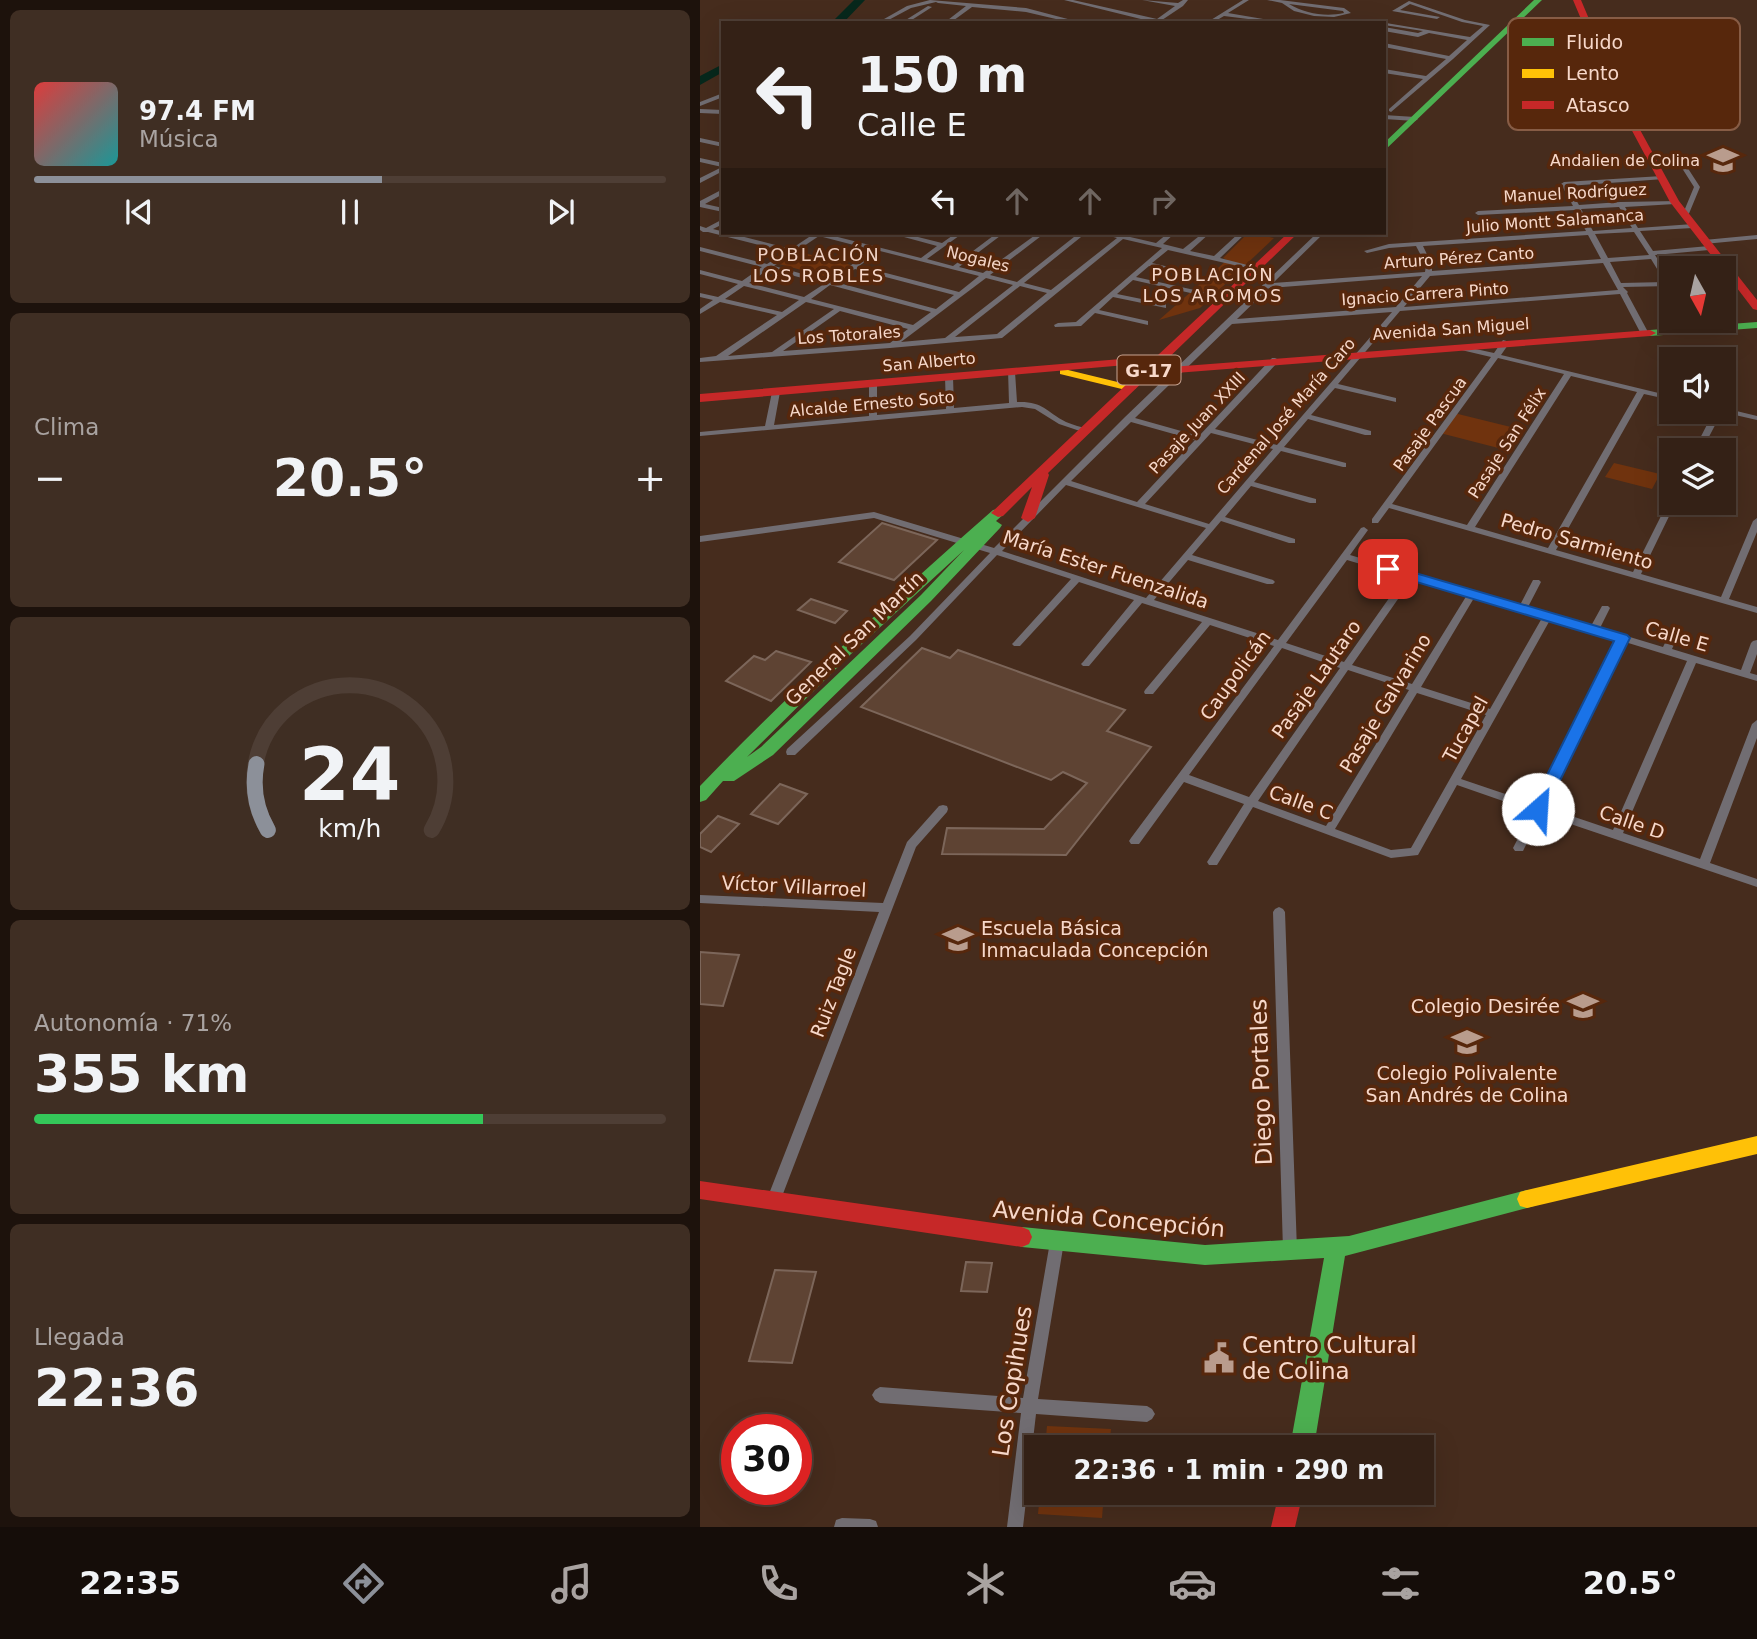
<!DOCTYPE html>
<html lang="es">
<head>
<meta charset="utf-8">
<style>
  body { margin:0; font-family:"DejaVu Sans",sans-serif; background:#3f2e23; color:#f1f3f6; height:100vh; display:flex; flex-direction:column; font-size:26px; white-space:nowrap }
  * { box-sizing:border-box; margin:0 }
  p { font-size:23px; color:#a9a3a1 }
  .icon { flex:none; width:38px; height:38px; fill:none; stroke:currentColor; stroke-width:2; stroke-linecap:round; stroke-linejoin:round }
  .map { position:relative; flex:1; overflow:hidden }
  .drawer { display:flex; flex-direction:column; gap:10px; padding:10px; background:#1d120c; width:700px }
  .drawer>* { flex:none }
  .guide { position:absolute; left:21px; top:21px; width:665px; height:214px; border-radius:0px; box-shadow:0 7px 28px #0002,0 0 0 2px #4e3e35; background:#342116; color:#f1f3f6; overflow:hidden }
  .needle { width:46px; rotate:172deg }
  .controls { position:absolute; left:959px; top:256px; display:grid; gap:14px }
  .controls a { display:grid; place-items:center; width:77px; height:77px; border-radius:0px; background:#342116; box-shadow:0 7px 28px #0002,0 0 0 2px #4e3e35; font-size:35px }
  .speed { position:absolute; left:21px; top:1414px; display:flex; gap:14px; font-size:35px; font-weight:700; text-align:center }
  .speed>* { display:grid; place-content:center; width:91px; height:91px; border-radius:50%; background:#342116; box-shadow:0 7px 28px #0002,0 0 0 2px #4e3e35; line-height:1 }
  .speed .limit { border:10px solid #d22; background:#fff; color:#111 }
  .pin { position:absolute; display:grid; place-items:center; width:60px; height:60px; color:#fff; margin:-30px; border-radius:14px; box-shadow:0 4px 10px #0006 }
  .me { position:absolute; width:77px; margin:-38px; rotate:26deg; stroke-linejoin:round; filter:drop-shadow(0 0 5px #0008) }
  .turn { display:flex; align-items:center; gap:24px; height:147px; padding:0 21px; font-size:32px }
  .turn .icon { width:91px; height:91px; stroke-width:2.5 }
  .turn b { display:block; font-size:49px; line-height:60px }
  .lanes { display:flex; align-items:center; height:66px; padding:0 21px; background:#0003; justify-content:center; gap:35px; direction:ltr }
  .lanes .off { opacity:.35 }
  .big { font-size:52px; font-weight:700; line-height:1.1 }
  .drawer .tile { flex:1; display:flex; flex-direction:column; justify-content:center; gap:10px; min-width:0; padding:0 24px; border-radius:10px; background:#3f2e23 }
  .drawer .dial { align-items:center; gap:0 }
  .dial svg { height:182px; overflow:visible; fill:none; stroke:#4e3e35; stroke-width:7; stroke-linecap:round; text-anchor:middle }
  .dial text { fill:#f1f3f6; stroke:none }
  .song { display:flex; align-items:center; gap:21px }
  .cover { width:84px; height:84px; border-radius:10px; background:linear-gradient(135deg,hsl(0 70% 55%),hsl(180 70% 35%)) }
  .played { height:7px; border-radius:4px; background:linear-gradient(90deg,#8c9099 55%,#4e3e35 55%) }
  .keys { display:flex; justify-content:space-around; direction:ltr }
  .heat { display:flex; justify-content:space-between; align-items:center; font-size:38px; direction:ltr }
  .charge { height:10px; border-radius:5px; background:linear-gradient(90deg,#34c759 71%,#4e3e35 0) }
  .trip { position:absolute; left:324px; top:1435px; width:410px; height:70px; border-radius:0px; background:#342116; box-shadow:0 7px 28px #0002,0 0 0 2px #4e3e35; font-weight:700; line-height:70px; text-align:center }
  .dock { display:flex; height:112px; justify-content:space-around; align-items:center; background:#150d09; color:#a9a3a1 }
  .dock .icon { width:49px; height:49px }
  .dock .selected { color:#8c9099 }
  .dock b { font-size:32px; color:#f1f3f6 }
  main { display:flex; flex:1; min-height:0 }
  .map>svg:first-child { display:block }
</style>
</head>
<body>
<main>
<section class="drawer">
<div class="tile">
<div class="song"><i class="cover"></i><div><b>97.4 FM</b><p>Música</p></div></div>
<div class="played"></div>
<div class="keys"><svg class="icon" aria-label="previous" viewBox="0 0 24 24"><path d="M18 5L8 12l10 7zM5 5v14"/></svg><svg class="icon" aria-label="pause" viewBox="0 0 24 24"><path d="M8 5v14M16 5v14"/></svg><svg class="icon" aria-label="next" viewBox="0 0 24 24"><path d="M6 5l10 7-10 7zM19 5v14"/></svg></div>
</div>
<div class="tile"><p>Clima</p>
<div class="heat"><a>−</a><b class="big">20.5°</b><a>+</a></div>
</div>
<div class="tile dial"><svg viewBox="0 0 100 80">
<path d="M14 69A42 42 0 1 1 86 69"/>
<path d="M14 69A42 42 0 0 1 9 40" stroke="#8c9099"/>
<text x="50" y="56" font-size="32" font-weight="700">24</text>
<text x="50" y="72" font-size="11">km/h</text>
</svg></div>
<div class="tile"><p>Autonomía · 71%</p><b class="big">355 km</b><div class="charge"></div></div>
<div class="tile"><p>Llegada</p><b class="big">22:36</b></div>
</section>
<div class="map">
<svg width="1057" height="1527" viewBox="0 0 1057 1527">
  <rect width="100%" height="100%" fill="#462c1d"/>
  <path fill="#70330e" d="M548,233L574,238L500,308L459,320L527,260L523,258Z
    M100,252L151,265L131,278L79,264Z
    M754,413L819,429L806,450L740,433Z
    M914,463L960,474L952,489L905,477Z
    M347,1426L411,1429L409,1447H345Z
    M340,1493H404L402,1518L338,1514Z"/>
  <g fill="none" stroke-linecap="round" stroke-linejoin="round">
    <path fill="#07281c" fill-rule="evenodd" d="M154,0H165L143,23H131Z
      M23,64V72L0,85V76Z"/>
  </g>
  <path fill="#5e4333" stroke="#7c665a" stroke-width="2" d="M182,523L237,540L194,580L139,562Z
    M111,599L147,611L135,623L98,610Z
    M222,648L250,658L258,650L425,710L407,731L451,747L366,855L242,854L247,828L344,829L387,783L363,772L351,780L161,707Z
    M76,651L111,662L71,701L26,681L54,656L65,660Z
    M80,784L107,794L78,824L51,814Z
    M18,816L39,824L11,852L0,847V834Z
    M0,952L39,955L23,1006L0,1004Z
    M266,1262L292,1263L287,1292L261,1291Z
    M75,1270L116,1272L92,1363L49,1361Z"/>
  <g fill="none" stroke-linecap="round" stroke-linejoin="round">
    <path fill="#716d72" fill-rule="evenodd" d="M230,0L326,8L383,23H373L326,12L272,7L250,23H244L266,6L238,3L236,2L211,8L183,23H177L207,6Z
      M364,0H373L457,19L475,6L442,0L478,3L483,0H488L483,6L462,20L470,23H457Z
      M543,0H549L528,13L587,23L563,21L564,23H559L556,20L524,16L512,23H506Z
      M567,0H580L644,8L651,13L634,17L614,16L594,11L582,3ZM589,4L643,11L644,13C626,17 606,14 589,4Z
      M709,1L765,20L790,25L753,59L691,112L689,111V109L723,79L684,73V69L726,76L746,59L684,47V43L749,56L767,40L729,33L718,37L684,31V27L718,33L723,31L684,25V23L680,22L770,37L783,26L762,22L710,4L700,10L740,17L737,19L692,11Z
      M228,6L232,7L207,23H201Z
      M291,21L299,23H289Z
      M23,93V97L0,106V102Z
      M0,109L23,110V114L0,113Z
      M684,115L715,117L718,119L715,121L684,119Z
      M0,138L23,143V147L0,142Z
      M974,153H978L1000,187L988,216L985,218L982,216L994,187L973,154Z
      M0,158L23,163V171L0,183V178L22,167L0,162Z
      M962,176L965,178L964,179L868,186L879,205L920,202L977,201V203L975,204L925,207L938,228L993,224L996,226L993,228L940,231L953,251L1009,246L1012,248L1009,250L955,255L971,280V286L923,287L928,292L927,293L948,332L947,334L940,332L920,294L700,311L638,384L696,398V402L635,388L611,415L671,431V435H665L608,419L584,447L646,463V467H643L581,451L554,482L616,499V503H610L551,486L525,517L595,539V543H589L521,521L492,555L573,580L575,582L573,584H567L488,560L454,600L578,640L661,528L664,527L668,530L650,555L820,605L833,580H839L841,582L828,607L891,626L902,606H908L910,608L900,628L963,647L973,627H979L981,629L972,649L1041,670L1051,643L1053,641L1057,640V654L1050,673L1057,675V681L996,663L923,833L1000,859L1052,724L1057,720V738L1010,863L1057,879V887L841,814L823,851H815L813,848L832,811L757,785L718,855L691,858L553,807L517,865H509L507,862L509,859L544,804L484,782L439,844H431L429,841L431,838L574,646L510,625L453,694H445L444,692L445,690L502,622L442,603L389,666H383L381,664L383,662L434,600L379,582L320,646H314L312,644L314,642L371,579L297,555L216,640L95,755H87L86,752L87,749L210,636L290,553L174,518L0,542V536L174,512L294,548L425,417L617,233L623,234L573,283L725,272L726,265L716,246L689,248L667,253L664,251L689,244L886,231L875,210L778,215L775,213L778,211L873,206L861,184L864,182ZM919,207L932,228L893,231L881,209ZM934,232L949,255L908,258L895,234ZM888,235L901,259L732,271V265L723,246ZM951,259L965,282L921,283L910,262ZM903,263L918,290L704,307L730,276ZM722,276L696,307L537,319L569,288ZM692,312L577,445L515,429L578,362L579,360L575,358H572L499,436L435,418L532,324ZM431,422L495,440L437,502L371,481ZM511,433L573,449L509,524L445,504ZM366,485L506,528L446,598L302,551ZM647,560L704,577L644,662L586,643ZM712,579L767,595L712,684L652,665ZM774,598L842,618L790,709L721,687ZM850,620L916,640L835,804L761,779ZM925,642L987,661L913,830L845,807ZM582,648L640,668L549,797L489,775ZM648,670L709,690L626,826L558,801ZM717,693L786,715L711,848L691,850L635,829Z
      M23,189V194L5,204L23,208V212L0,207V201Z
      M23,219V224L13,229L91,249L112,235L111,233H122L221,258L237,246L193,234L192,233H202L242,243L256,233H263L227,259L253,266L297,233H304L259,267L283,273L338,233H345L290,275L317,282L379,233H386L324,283L351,290L417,238L403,234L402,233H413L456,243L468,233H475L463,244L483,249L503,233H510L490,251L514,256L539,233H546L520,258L559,268L556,270L468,250L452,263L499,274V276L449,266L436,277L526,297V301L433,280L417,294L466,304V308L413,297L399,310L448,321V325L395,313L381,326L355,327L354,325L358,323L376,322L462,248L423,239L302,338L190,348L0,362V358L16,356L77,315L20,302L0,314V309L13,300L0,297V293L18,297L38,284L0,274V270L42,281L62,267L0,251V247L67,264L86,252L8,232H3L0,230V226L6,228ZM119,236L173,250L128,281L74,266ZM180,251L279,276L259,292L159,266ZM69,269L124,284L104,297L49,283ZM155,269L254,295L236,309L135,282ZM286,278L313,285L245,338L201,342ZM130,285L231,312L213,325L111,299ZM44,286L99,300L82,312L25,299ZM320,286L347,293L297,334L255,337ZM106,302L134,309L72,352L28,356ZM140,311L208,329L190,343L83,351Z
      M1057,235V239L1004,244L1001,242L1004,240Z
      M803,340L810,342L801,355L971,396V400L944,394L856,550L933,572L968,502L971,500V502H976L941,574L1021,597L1053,521L1057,518V532L1029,599L1057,607V613L689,508L678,523H672V519L791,357L757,349V345L794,353ZM798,358L864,374L767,525L692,504ZM871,376L937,392L848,548L775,527Z
      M308,370L315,372L317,402C343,401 345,411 366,422C373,425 381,427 389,429V433H386L359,424L335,409L322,407L0,436V432L65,426L72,392L76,390L80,392L74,425L169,416V384L173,382L177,384V415L246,409L245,377L249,375L253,377L254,408L309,403Z
      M1024,408L1057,416V420L1022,412L1002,450H994L1014,411H1024Z
      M243,805L247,806L248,809L247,812L216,847L81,1199L79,1203L74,1205L69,1203L67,1199L179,912L0,903V895L183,903L207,842L239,806Z
      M579,907L583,909L585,912L597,1250L595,1255L590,1257L585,1255L583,1250L573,912L575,909Z
      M357,1235L362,1237L364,1242L338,1399L447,1406L452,1409L455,1414L452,1419L447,1422L336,1414L323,1527H307L321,1413L180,1403L175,1400L172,1395L175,1390L180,1387L323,1398L350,1242L352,1237Z
      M142,1518L170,1519L176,1521L178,1527H134L136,1520Z"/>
    <path fill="#4caf50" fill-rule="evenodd" d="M834,0H842L684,151V143Z
      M1057,322V328L950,336L944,333L950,330Z
      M298,509L305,513L296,521L302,525L300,528L231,601L73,755L34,781H23L6,800L0,802V786C93,689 192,599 293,510ZM264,550L221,595L61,747L47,757L151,654Z
      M827,1190L834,1192L837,1199L834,1206L827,1208L645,1256L614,1447H590L624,1258L505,1265L322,1247L315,1244L312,1237L315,1230L322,1227L505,1245L649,1236Z"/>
    <path fill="#ffc107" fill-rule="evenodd" d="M364,369L434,386L436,388L430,391L360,374V370Z
      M1057,1136V1154L827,1208L820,1206L817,1199L820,1192L827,1190Z"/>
    <path fill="#c62828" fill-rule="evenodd" d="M873,0H881L921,95L979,201L1057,300V310L1053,309L1024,271V268H1021L970,202L913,95Z
      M588,233H598L458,368L950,330L956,333L950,336L450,375L348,473L349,475L335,518L328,522L321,518L332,487L303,516L298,517L291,513L449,363L0,402V394L457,356Z
      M0,1181L322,1227L329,1230L332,1237L329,1244L322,1247L0,1199Z
      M579,1493H603L595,1527H571Z"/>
  </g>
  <path fill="#1a73e8" stroke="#114b97" stroke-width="2" d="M688,565L927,635L930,638L844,813L838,815L830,809L914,641L683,572V566Z"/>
  <defs>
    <g id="school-bare" transform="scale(2.415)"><path d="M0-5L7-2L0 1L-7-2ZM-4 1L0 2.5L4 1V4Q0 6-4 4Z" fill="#b99c8d" stroke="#57270c" stroke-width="2.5" paint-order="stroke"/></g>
    <g id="civic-bare" transform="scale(2.415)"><path d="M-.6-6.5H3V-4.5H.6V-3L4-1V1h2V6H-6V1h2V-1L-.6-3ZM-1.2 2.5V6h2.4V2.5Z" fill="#b99c8d" stroke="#57270c" stroke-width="2.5" paint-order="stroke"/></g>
  </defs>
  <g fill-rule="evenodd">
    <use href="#school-bare" x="1023" y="160"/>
    <use href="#school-bare" x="258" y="939"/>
    <use href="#school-bare" x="883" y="1006"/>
    <use href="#school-bare" x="767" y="1042"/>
    <use href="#civic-bare" x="519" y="1358"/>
  </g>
  <g text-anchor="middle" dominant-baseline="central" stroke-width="7" stroke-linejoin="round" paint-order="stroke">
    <g font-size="16" fill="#f7d8ca" stroke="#57270c" text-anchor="end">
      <text x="1000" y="160">Andalien de Colina</text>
    </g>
    <g font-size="16" fill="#f7d8ca" stroke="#57270c">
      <text transform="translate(875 193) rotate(-3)">Manuel Rodríguez</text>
      <text transform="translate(855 221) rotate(-4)">Julio Montt Salamanca</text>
      <text transform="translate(759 258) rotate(-4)">Arturo Pérez Canto</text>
      <text transform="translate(278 259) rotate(14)">Nogales</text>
      <text transform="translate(725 294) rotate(-4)">Ignacio Carrera Pinto</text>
      <text transform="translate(751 329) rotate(-4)">Avenida San Miguel</text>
      <text transform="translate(149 335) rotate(-4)">Los Totorales</text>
      <text transform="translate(229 362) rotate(-5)">San Alberto</text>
      <text transform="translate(172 404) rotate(-5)">Alcalde Ernesto Soto</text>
      <text transform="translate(586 416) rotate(-49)">Cardenal José María Caro</text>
      <text transform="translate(497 423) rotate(-47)">Pasaje Juan XXIII</text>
      <text transform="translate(730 424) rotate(-54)">Pasaje Pascua</text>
      <text transform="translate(807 443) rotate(-57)">Pasaje San Félix</text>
    </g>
    <g font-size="18" letter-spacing="2" fill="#f7d8ca" stroke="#57270c">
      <text x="119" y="254">POBLACIÓN<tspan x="119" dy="21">LOS ROBLES</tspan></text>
      <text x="513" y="274">POBLACIÓN<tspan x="513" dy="21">LOS AROMOS</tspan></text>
    </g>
    <rect fill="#57270c" stroke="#c7a391" stroke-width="2" x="417.5" y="355.5" width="63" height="29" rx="5"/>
    <g font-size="18" font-weight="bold" fill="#f7d8ca">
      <text x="449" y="370">G-17</text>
    </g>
    <g font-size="19" fill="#f7d8ca" stroke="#57270c">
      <text transform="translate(877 541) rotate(16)">Pedro Sarmiento</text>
      <text transform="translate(406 569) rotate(18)">María Ester Fuenzalida</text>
      <text transform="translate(977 636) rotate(16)">Calle E</text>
      <text transform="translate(154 638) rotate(-44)">General San Martín</text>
      <text transform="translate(535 675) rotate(-54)">Caupolicán</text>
      <text transform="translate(616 679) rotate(-55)">Pasaje Lautaro</text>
      <text transform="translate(685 703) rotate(-59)">Pasaje Galvarino</text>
      <text transform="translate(765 729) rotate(-61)">Tucapel</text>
      <text transform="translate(601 802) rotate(20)">Calle C</text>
      <text transform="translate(932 822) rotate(19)">Calle D</text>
      <text transform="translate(94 886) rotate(3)">Víctor Villarroel</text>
      <text transform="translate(133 992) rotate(-69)">Ruiz Tagle</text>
    </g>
    <g font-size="19" fill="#f7d8ca" stroke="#57270c" text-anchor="start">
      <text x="281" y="928">Escuela Básica<tspan x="281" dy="22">Inmaculada Concepción</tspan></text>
      <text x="860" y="1006" text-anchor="end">Colegio Desirée</text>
      <text x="767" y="1073" text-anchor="middle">Colegio Polivalente<tspan x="767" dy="22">San Andrés de Colina</tspan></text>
    </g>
    <g font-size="23" fill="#f7d8ca" stroke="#57270c">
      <text transform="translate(561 1082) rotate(-92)">Diego Portales</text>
      <text transform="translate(409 1219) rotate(5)">Avenida Concepción</text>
      <text transform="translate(312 1381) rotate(-81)">Los Copihues</text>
    </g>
    <g font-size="23" fill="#f7d8ca" stroke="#57270c" text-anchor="start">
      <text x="542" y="1345">Centro Cultural<tspan x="542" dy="26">de Colina</tspan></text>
    </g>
  </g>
  <rect x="808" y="18" width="232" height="112" rx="10" fill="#57270c" stroke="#875c45" stroke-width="2"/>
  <rect x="822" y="38" width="32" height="8" fill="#4caf50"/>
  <rect x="822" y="69" width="32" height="9" fill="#ffc107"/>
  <rect x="822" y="101" width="32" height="8" fill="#c62828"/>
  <g font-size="19" fill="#f7d8ca">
    <text x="866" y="49">Fluido</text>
    <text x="866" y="80">Lento</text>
    <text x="866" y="112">Atasco</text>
  </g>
</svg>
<div class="controls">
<a><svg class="needle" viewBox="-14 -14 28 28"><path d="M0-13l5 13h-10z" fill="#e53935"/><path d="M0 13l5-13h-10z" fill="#a9a3a1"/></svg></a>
<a><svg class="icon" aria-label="sound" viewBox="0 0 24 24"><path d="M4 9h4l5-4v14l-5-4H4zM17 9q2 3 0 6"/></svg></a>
<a><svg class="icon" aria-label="layers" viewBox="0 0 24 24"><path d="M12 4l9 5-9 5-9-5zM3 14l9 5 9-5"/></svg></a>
</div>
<div class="speed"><div class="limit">30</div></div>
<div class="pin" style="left:688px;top:569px;background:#d93025"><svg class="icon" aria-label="arrive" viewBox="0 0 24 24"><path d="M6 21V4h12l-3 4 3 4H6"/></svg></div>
<svg class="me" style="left:838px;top:809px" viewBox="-20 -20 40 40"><circle r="19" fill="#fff"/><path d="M0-13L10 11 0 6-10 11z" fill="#1a73e8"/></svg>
<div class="trip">22:36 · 1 min · 290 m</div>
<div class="guide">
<div class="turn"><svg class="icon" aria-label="left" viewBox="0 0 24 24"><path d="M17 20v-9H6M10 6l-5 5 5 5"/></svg><div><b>150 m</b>Calle E</div></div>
<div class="lanes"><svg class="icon" aria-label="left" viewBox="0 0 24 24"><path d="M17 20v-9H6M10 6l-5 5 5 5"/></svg><svg class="icon off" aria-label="ahead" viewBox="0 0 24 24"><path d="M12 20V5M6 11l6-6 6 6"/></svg><svg class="icon off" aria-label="ahead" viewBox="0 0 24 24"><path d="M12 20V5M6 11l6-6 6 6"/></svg><svg class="icon off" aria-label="right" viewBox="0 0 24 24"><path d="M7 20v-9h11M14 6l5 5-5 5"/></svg></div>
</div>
</div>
</main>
<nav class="dock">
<b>22:35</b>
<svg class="icon selected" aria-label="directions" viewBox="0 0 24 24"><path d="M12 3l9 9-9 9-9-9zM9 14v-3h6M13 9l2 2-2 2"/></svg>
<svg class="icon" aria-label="music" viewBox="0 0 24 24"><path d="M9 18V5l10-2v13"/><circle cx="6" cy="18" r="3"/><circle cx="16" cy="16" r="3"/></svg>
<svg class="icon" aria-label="phone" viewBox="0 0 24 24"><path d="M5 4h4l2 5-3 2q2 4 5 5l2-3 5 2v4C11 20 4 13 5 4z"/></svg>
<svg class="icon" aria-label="climate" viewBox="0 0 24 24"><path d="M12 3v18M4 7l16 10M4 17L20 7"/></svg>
<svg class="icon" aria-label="car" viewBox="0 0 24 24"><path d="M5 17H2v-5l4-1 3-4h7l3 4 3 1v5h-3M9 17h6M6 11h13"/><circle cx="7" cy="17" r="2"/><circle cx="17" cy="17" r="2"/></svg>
<svg class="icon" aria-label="filters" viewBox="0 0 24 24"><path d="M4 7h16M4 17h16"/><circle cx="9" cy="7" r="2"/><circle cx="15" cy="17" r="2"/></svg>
<b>20.5°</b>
</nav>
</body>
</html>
